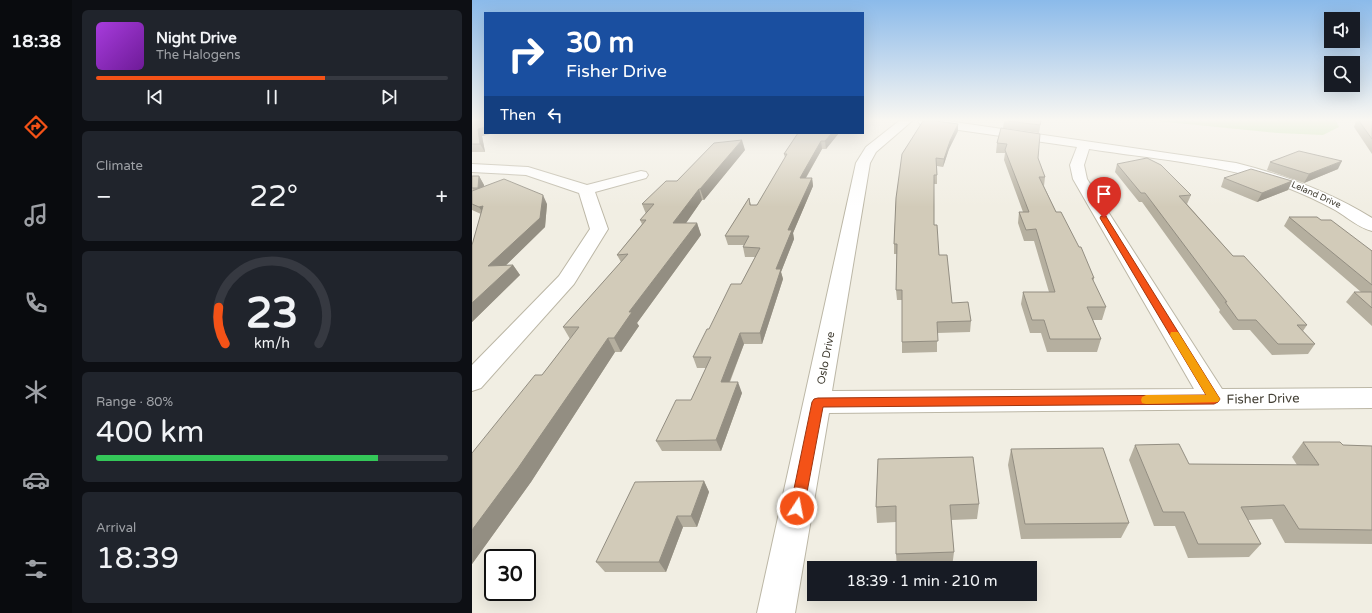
<!DOCTYPE html>
<html lang="en">
<head>
<meta charset="utf-8">
<style>
  body { margin:0; font-family:"Varela Round",sans-serif; background:#20242c; color:#f1f3f6; height:100vh; display:flex; flex-direction:column; font-size:15px; white-space:nowrap }
  * { box-sizing:border-box; margin:0 }
  p { font-size:13px; color:#9ea1a6 }
  .icon { flex:none; width:22px; height:22px; fill:none; stroke:currentColor; stroke-width:2; stroke-linecap:round; stroke-linejoin:round }
  .map { position:relative; flex:1; overflow:hidden }
  .side { display:flex; flex-direction:column; gap:10px; padding:10px; background:#0d0f14; width:400px }
  .side>* { flex:none }
  .guide { position:absolute; left:12px; top:12px; width:380px; height:122px; border-radius:0px; box-shadow:0 4px 16px #0002; background:#1a4fa0; color:#fff; overflow:hidden }
  .fabs { position:absolute; left:852px; top:12px; display:grid; gap:8px }
  .fabs a { display:grid; place-items:center; width:36px; height:36px; border-radius:0px; background:#171b24; box-shadow:0 4px 16px #0002; font-size:20px }
  .speed { position:absolute; left:12px; top:549px; display:flex; gap:8px; font-size:20px; font-weight:700; text-align:center }
  .speed>* { display:grid; place-content:center; width:52px; height:52px; border-radius:50%; background:#171b24; box-shadow:0 4px 16px #0002; line-height:1 }
  .speed .limit { border:2px solid #111; border-radius:6px; background:#fff; color:#111 }
  .pin { position:absolute; display:grid; place-items:center; width:34px; height:34px; color:#fff; margin:-41px -17px; border-radius:50% 50% 50% 0; rotate:-45deg; box-shadow:0 0 4px #0007 }
  .pin .icon { rotate:45deg }
  .me { position:absolute; width:44px; margin:-22px; rotate:11deg; stroke-linejoin:round; filter:drop-shadow(0 0 3px #0008) }
  .turn { display:flex; align-items:center; gap:14px; height:84px; padding:0 16px; font-size:18px }
  .turn .icon { width:52px; height:52px; stroke-width:2.5 }
  .turn b { display:block; font-size:28px; line-height:34px }
  .then { display:flex; align-items:center; height:38px; padding:0 16px; background:#0003; gap:8px; font-size:15px }
  .big { font-size:30px; font-weight:600; line-height:1.1 }
  .side .widget { flex:1; display:flex; flex-direction:column; justify-content:center; gap:6px; min-width:0; padding:0 14px; border-radius:6px; background:#20242c }
  .side .dial { align-items:center; gap:0 }
  .dial svg { height:104px; overflow:visible; fill:none; stroke:#363941; stroke-width:7; stroke-linecap:round; text-anchor:middle }
  .dial text { fill:#f1f3f6; stroke:none }
  .song { display:flex; align-items:center; gap:12px }
  .cover { width:48px; height:48px; border-radius:6px; background:linear-gradient(135deg,hsl(280 70% 55%),hsl(280 70% 35%)) }
  .played { height:4px; border-radius:2px; background:linear-gradient(90deg,#f45217 65%,#363941 65%) }
  .keys { display:flex; justify-content:space-around; direction:ltr }
  .heat { display:flex; justify-content:space-between; align-items:center; font-size:22px; direction:ltr }
  .charge { height:6px; border-radius:3px; background:linear-gradient(90deg,#34c759 80%,#363941 0) }
  .trip { position:absolute; left:335px; top:561px; width:230px; height:40px; border-radius:0px; background:#171b24; box-shadow:0 4px 16px #0002; font-weight:600; line-height:40px; text-align:center }
  main { display:flex; flex:1; min-height:0 }
  .menu { display:flex; flex-direction:column; width:72px; justify-content:space-around; align-items:center; background:#090b0e; color:#9ea1a6 }
  .menu .icon { width:28px; height:28px }
  .menu .current { color:#f45217 }
  .menu b { font-size:18px; color:#f1f3f6 }
  .map>svg:first-child { display:block }
</style>
</head>
<body>
<main>
<nav class="menu">
<b>18:38</b>
<svg class="icon current" aria-label="directions" viewBox="0 0 24 24"><path d="M12 3l9 9-9 9-9-9zM9 14v-3h6M13 9l2 2-2 2"/></svg>
<svg class="icon" aria-label="music" viewBox="0 0 24 24"><path d="M9 18V5l10-2v13"/><circle cx="6" cy="18" r="3"/><circle cx="16" cy="16" r="3"/></svg>
<svg class="icon" aria-label="phone" viewBox="0 0 24 24"><path d="M5 4h4l2 5-3 2q2 4 5 5l2-3 5 2v4C11 20 4 13 5 4z"/></svg>
<svg class="icon" aria-label="climate" viewBox="0 0 24 24"><path d="M12 3v18M4 7l16 10M4 17L20 7"/></svg>
<svg class="icon" aria-label="car" viewBox="0 0 24 24"><path d="M5 17H2v-5l4-1 3-4h7l3 4 3 1v5h-3M9 17h6M6 11h13"/><circle cx="7" cy="17" r="2"/><circle cx="17" cy="17" r="2"/></svg>
<svg class="icon" aria-label="filters" viewBox="0 0 24 24"><path d="M4 7h16M4 17h16"/><circle cx="9" cy="7" r="2"/><circle cx="15" cy="17" r="2"/></svg>
</nav>
<section class="side">
<div class="widget">
<div class="song"><i class="cover"></i><div><b>Night Drive</b><p>The Halogens</p></div></div>
<div class="played"></div>
<div class="keys"><svg class="icon" aria-label="previous" viewBox="0 0 24 24"><path d="M18 5L8 12l10 7zM5 5v14"/></svg><svg class="icon" aria-label="pause" viewBox="0 0 24 24"><path d="M8 5v14M16 5v14"/></svg><svg class="icon" aria-label="next" viewBox="0 0 24 24"><path d="M6 5l10 7-10 7zM19 5v14"/></svg></div>
</div>
<div class="widget"><p>Climate</p>
<div class="heat"><a>−</a><b class="big">22°</b><a>+</a></div>
</div>
<div class="widget dial"><svg viewBox="0 0 100 80">
<path d="M14 69A42 42 0 1 1 86 69"/>
<path d="M14 69A42 42 0 0 1 9 41" stroke="#f45217"/>
<text x="50" y="56" font-size="32" font-weight="700">23</text>
<text x="50" y="72" font-size="11">km/h</text>
</svg></div>
<div class="widget"><p>Range · 80%</p><b class="big">400 km</b><div class="charge"></div></div>
<div class="widget"><p>Arrival</p><b class="big">18:39</b></div>
</section>
<div class="map">
<svg width="900" height="613" viewBox="0 0 900 613">
  <rect width="100%" height="100%" fill="#f1eee3"/>
  <path fill="#c4e5ac" d="M685,121H864L867,127L851,135L806,133Z"/>
  <g fill="none" stroke-linecap="round" stroke-linejoin="round">
    <g stroke="#bcb7a6" stroke-width="2">
      <path id="minor" d="M427,121H440L404,152L398,163L360,391L722,389L601,179L598,165L605,147L452,125L448,124L446,121H475L764,163C812,175 858,192 900,218V231C887,228 875,217 863,210C847,201 829,193 811,186C749,164 682,159 617,149L612,165L615,179L750,389L900,388V408L357,413L323,613H285L384,163L394,147Z
        M0,164L56,167L115,185L169,171L174,172L176,175L174,178L123,192L136,229L102,284L9,388L0,391V365L87,276L118,229L107,193L54,175L0,172Z"/>
    </g>
    <use href="#minor" fill="#fff" fill-rule="evenodd"/>
  </g>
  <path fill="#b5af9f" d="M0,121L13,133H22L10,136L13,152H0Z
    M532,121H569L567,133L531,128Z
    M884,121H900V154L882,127Z
    M529,128L566,158L573,177L572,186L584,212L622,278L621,282L634,307L630,320H621L629,339L625,352H575L569,333H558L549,304L551,292H577L562,241H552L546,223L547,212H551L532,160L533,153H524L525,143Z
    M486,131L477,149L471,167L465,166V184H462V225L467,255L480,303L499,321L498,332L465,333V352L430,353V300H425L424,290L425,254H422V244L424,198Z
    M326,133H367L354,149H350L334,178H340L341,186L321,233L322,239L309,272L311,279L290,344H272L258,382L270,393L249,451H190L184,441L219,400L234,368H225L221,357L237,329L269,284L283,257H273L271,247L272,245H256L253,236L277,198L279,205H285L313,158L312,154Z
    M273,150L232,200H230L214,223H225L229,235L165,323L167,326L149,352H143L59,482L0,564V453L70,375L98,339L91,327L149,262L145,255L170,224L168,220L174,214L170,204L205,181Z
    M798,162L866,169L832,183L795,170Z
    M645,164L719,195L715,204L761,256L835,325L831,331L843,344L836,354L800,355L778,330H761L747,312L748,310L670,202H667L643,172Z
    M0,176H7L12,185V186L75,204L73,227L34,265H41L48,275L0,322V245L9,214L0,210Z
    M752,178L820,181L816,190L785,202L749,187Z
    M817,217L849,220L900,251V326L874,302L882,292H889L812,226Z
    M831,442L871,445L900,446V544L813,543L800,519L776,520L789,544L777,557L716,558L703,526H682L657,460L663,445L717,464L825,465L820,457Z
    M539,449L657,523L649,538L549,539L536,465Z
    M406,459L507,504L505,519L479,520L482,552L480,567L425,568L424,554V522L405,523L404,507Z
    M232,481L237,492L225,527H211L194,572H133L124,562Z"/>
  <path fill="#938e82" d="M486,124V131L477,149L471,167L472,159L478,141Z
    M13,127V133H22L10,136L13,152L8,144L6,129Z
    M360,133H367L354,149L353,141Z
    M270,140L273,150L232,200L228,189Z
    M349,141L350,149L329,186L328,178Z
    M870,161L866,169L832,183L837,174Z
    M7,176L12,185V197L6,188Z
    M340,178L341,186L321,233L322,239L309,272L311,279L290,344L288,333L304,269L316,230Z
    M820,181L816,190L785,202L790,193Z
    M227,189L230,200L205,236L201,223Z
    M71,195L75,204L73,227L23,276L16,266Z
    M11,206L13,216L7,207Z
    M225,223L229,235L165,323L167,326L149,352L142,338L157,312Z
    M41,265L48,275L0,322V303Z
    M268,333L272,344L253,393L249,382Z
    M136,338L143,352L59,482L0,564V530Z
    M266,382L270,393L249,451L244,440Z
    M232,481L237,492L225,527L219,516Z
    M205,516L211,527L194,572L187,562Z"/>
  <path fill="#d2cbb9" stroke="#938e82" d="M0,121H13V127L6,129L8,144H0Z
    M451,121H464L486,124L478,141L472,159L464,158L465,175H462V225H465L467,255H475L480,303L496,302L499,321L465,322L466,341L430,342V290H424L425,244H422L424,198L430,154Z
    M536,121H569L568,125Z
    M887,121H900V139Z
    M529,128L568,134L566,158L573,177H567L584,212H589L607,247H609L622,278H620L634,307H615L629,339H578L572,320H560L551,292H583L564,229L554,230L547,212H557L533,150L535,144L525,143Z
    M326,133H360L353,141H349L328,178H340L316,230H320L304,269H309L288,333H268L249,382H266L244,440L184,441L204,400H219L239,357H221L235,329H237L259,284H269L288,248L271,247L277,236H253L277,198L278,205H285L315,154H312Z
    M270,140L228,189H227L201,223H225L157,312H160L142,338H136L46,468L0,530V453L63,375H70L107,327H91L156,254L145,255L174,220H168L182,204H170L194,181H205L242,143Z
    M827,151L870,161L837,174L798,162Z
    M675,158L689,165L719,195L707,196L761,256H772L835,325H825L843,344H806L784,320H766L753,302H755L673,193H669L645,164Z
    M779,169L820,181L790,193L752,178Z
    M0,176H7L6,188H0Z
    M32,179L71,195L68,218L16,266L41,265L0,303V245L11,206L7,207L0,204V191Z
    M817,217H845L849,220H859L900,251V285Z
    M882,292H900V308Z
    M831,442H868L871,445L900,446V530L827,529L812,505L769,507L789,544H726L712,512H691L663,445L707,444L717,464L847,465Z
    M631,448L657,523L553,524L539,449Z
    M501,457L507,504L478,505L482,552L424,554V506L404,507L406,459Z
    M232,481L219,516H205L187,562H124L163,482Z"/>
  <linearGradient id="sky" x2="0" y2="1"><stop stop-color="#8bbaea"/><stop offset="0.58" stop-color="#f9f7f2"/><stop offset="1" stop-color="#f9f7f2" stop-opacity="0"/></linearGradient>
  <rect width="900" height="207" fill="url(#sky)"/>
  <path fill="#f45217" stroke="#9f350f" d="M629,216H634L635,218L746,396L748,399L746,402L742,404L351,407L332,508L330,512L325,514L320,512L318,508L340,402L342,399L346,398L734,395L628,218Z"/>
  <path fill="#f59e0b" d="M699,332H706L746,396L748,399L746,402L674,404L670,403L669,400L670,397L674,395H734L698,335Z"/>
  <g text-anchor="middle" dominant-baseline="central" stroke-width="3" stroke-linejoin="round" paint-order="stroke">
    <g font-size="9" fill="#423e33" stroke="#fff">
      <text transform="translate(844 195) rotate(24)">Leland Drive</text>
    </g>
    <g font-size="11" fill="#423e33" stroke="#fff">
      <text transform="translate(354 358) rotate(-79)">Oslo Drive</text>
    </g>
    <g font-size="13" fill="#423e33" stroke="#fff">
      <text transform="translate(791 399) rotate(-1)">Fisher Drive</text>
    </g>
  </g>
</svg>
<div class="fabs">
<a><svg class="icon" aria-label="sound" viewBox="0 0 24 24"><path d="M4 9h4l5-4v14l-5-4H4zM17 9q2 3 0 6"/></svg></a>
<a><svg class="icon" aria-label="search" viewBox="0 0 24 24"><circle cx="10" cy="10" r="6"/><path d="M15 15l6 6"/></svg></a>
</div>
<div class="speed"><div class="limit">30</div></div>
<div class="pin" style="left:632px;top:218px;background:#d93025"><svg class="icon" aria-label="arrive" viewBox="0 0 24 24"><path d="M6 21V4h12l-3 4 3 4H6"/></svg></div>
<svg class="me" style="left:325px;top:508px" viewBox="-20 -20 40 40"><circle r="17" fill="#f45217" stroke="#fff" stroke-width="3"/><path d="M0-11L8 9 0 5-8 9z" fill="#fff"/></svg>
<div class="trip">18:39 · 1 min · 210 m</div>
<div class="guide">
<div class="turn"><svg class="icon" aria-label="right" viewBox="0 0 24 24"><path d="M7 20v-9h11M14 6l5 5-5 5"/></svg><div><b>30 m</b>Fisher Drive</div></div>
<div class="then">Then<svg class="icon" aria-label="left" viewBox="0 0 24 24"><path d="M17 20v-9H6M10 6l-5 5 5 5"/></svg></div>
</div>
</div>
</main>
</body>
</html>
